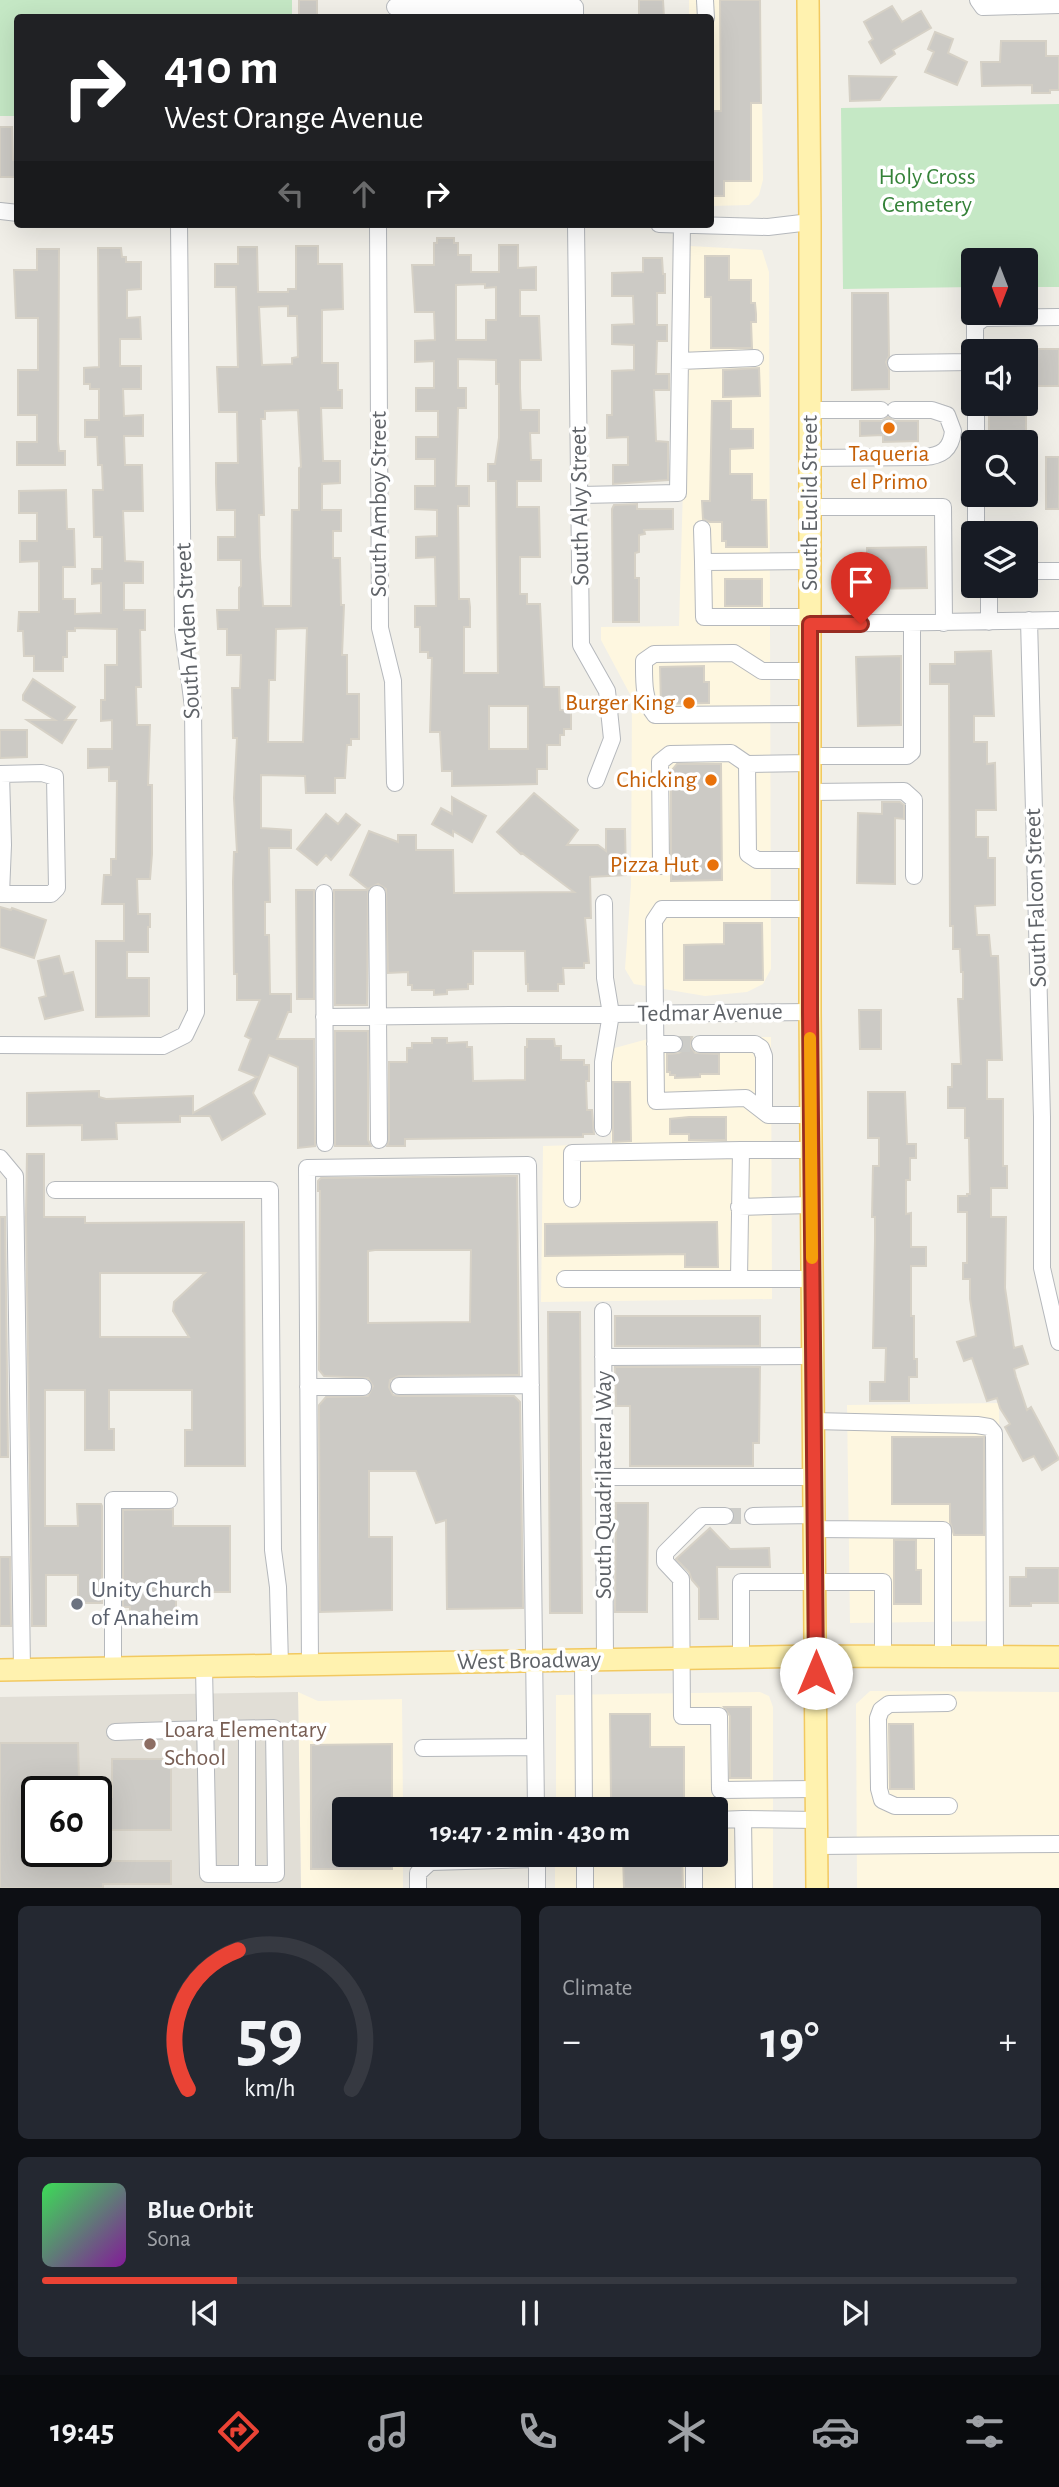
<!DOCTYPE html>
<html lang="en">
<head>
<meta charset="utf-8">
<style>
  body { margin:0; font-family:"Alegreya Sans",sans-serif; background:#242831; color:#f1f3f6; height:100vh; display:flex; flex-direction:column; font-size:26px; white-space:nowrap }
  * { box-sizing:border-box; margin:0 }
  p { font-size:23px; color:#9ea1a6 }
  .icon { flex:none; width:38px; height:38px; fill:none; stroke:currentColor; stroke-width:2; stroke-linecap:round; stroke-linejoin:round }
  .map { position:relative; height:1888px; overflow:hidden }
  .drawer { display:flex; flex-direction:column; gap:18px; padding:18px; background:#0d0f14; flex:1 }
  .drawer>* { flex:none }
  .hud { position:absolute; left:14px; top:14px; width:700px; height:214px; border-radius:7px; box-shadow:0 7px 28px #0002; background:#202124; color:#fff; overflow:hidden }
  .needle { width:46px; rotate:180deg }
  .buttons { position:absolute; left:961px; top:248px; display:grid; gap:14px }
  .buttons a { display:grid; place-items:center; width:77px; height:77px; border-radius:7px; background:#171b24; box-shadow:0 7px 28px #0002; font-size:35px }
  .speed { position:absolute; left:21px; top:1776px; display:flex; gap:14px; font-size:35px; font-weight:700; text-align:center }
  .speed>* { display:grid; place-content:center; width:91px; height:91px; border-radius:50%; background:#171b24; box-shadow:0 7px 28px #0002; line-height:1 }
  .speed .limit { border:4px solid #111; border-radius:10px; background:#fff; color:#111 }
  .pin { position:absolute; display:grid; place-items:center; width:60px; height:60px; color:#fff; margin:-72px -30px; border-radius:50% 50% 50% 0; rotate:-45deg; box-shadow:0 0 7px #0007 }
  .pin .icon { rotate:45deg }
  .me { position:absolute; width:77px; margin:-38px; rotate:0deg; stroke-linejoin:round; filter:drop-shadow(0 0 5px #0008) }
  .turn { display:flex; align-items:center; gap:24px; height:147px; padding:0 35px; font-size:32px }
  .turn .icon { width:91px; height:91px; stroke-width:2.5 }
  .turn b { display:block; font-size:49px; line-height:60px }
  .lanes { display:flex; align-items:center; height:66px; padding:0 35px; background:#0003; justify-content:center; gap:35px; direction:ltr }
  .lanes .off { opacity:.35 }
  .big { font-size:52px; font-weight:700; line-height:1.1 }
  .drawer .card { flex:1; display:flex; flex-direction:column; justify-content:center; gap:10px; min-width:0; padding:0 24px; border-radius:10px; background:#242831 }
  .drawer .dial { align-items:center; gap:0 }
  .dial svg { height:182px; overflow:visible; fill:none; stroke:#363941; stroke-width:7; stroke-linecap:round; text-anchor:middle }
  .dial text { fill:#f1f3f6; stroke:none }
  .song { display:flex; align-items:center; gap:21px }
  .cover { width:84px; height:84px; border-radius:10px; background:linear-gradient(135deg,hsl(130 70% 55%),hsl(290 70% 35%)) }
  .played { height:7px; border-radius:4px; background:linear-gradient(90deg,#ea4335 20%,#363941 20%) }
  .keys { display:flex; justify-content:space-around; direction:ltr }
  .heat { display:flex; justify-content:space-between; align-items:center; font-size:38px; direction:ltr }
  .drawer .tiles { flex:1; display:grid; gap:18px; grid-template-columns:1fr 1fr }
  .card:last-child { grid-column:span 2 }
  .trip { position:absolute; left:332px; top:1797px; width:396px; height:70px; border-radius:7px; background:#171b24; box-shadow:0 7px 28px #0002; font-weight:700; line-height:70px; text-align:center }
  .dock { display:flex; height:112px; justify-content:space-around; align-items:center; background:#090b0e; color:#9ea1a6 }
  .dock .icon { width:49px; height:49px }
  .dock .active { color:#ea4335 }
  .dock b { font-size:32px; color:#f1f3f6 }
  .map>svg:first-child { display:block }
</style>
</head>
<body>
<div class="map">
<svg width="1059" height="1889" viewBox="0 0 1059 1889">
  <rect width="100%" height="100%" fill="#f1efe8"/>
  <path fill="#fef7e0" d="M689,0H761L763,180L759,195L749,205L711,206L710,18L689,17Z
    M690,246L762,250L769,272L771,969L763,984L747,992L705,996L634,984L625,969L631,885L632,698L601,640V627L679,626Z
    M655,1037H771L772,1299L541,1302L543,1146L611,1144V1049Z
    M999,1403L1002,1621L850,1623L847,1405Z
    M870,1691L1059,1692V1888H857L856,1704Z
    M298,1692L318,1701L402,1699L403,1809L345,1810V1855H403V1888H301Z
    M760,1692L769,1696L773,1707V1888L555,1889V1855H716V1810L556,1809V1695Z"/>
  <path fill="#e1ded6" fill-rule="evenodd" d="M298,1692L301,1888H0V1697ZM37,1792H96V1852H37Z"/>
  <path fill="#c5e8c5" d="M0,0H292V17L18,18L17,116H0Z
    M1059,104V287H1026V261H973V287L843,289L841,108Z"/>
  <path fill="#cccac5" stroke="#d6d1c6" stroke-width="2" fill-rule="evenodd" d="M299,0H317V18H299Z
    M639,0H663L664,18H639Z
    M720,0H760L761,103H751V181H724V196H710V111H721Z
    M892,6L902,22L921,11L931,28L893,50L895,54L881,63L869,42L873,39L864,22Z
    M935,32L953,39L948,53L967,62L957,85L925,72L934,52L928,49Z
    M1001,41H1046V56H1059V90H1050V93H1032V85L982,86L981,62H1000Z
    M849,76L896,77L880,100L850,101Z
    M0,127H12L13,160H15L16,177H0Z
    M437,238H454V243H458V255H471V272H499V245H518V268L536,267V290H520V316H539L541,360H520V388L521,410H539V433H530L531,460H541V481H517V507H539L540,557H520V594H527V604H540L544,687H559L560,710H571V729H564V735H560V745H547V769H537V784L452,786V771H442L440,732H430L432,658H428V652H420V627H415V606H436L435,557L416,558V537L437,536V510L415,509V486H435V459H416V437H438V411H416V388H434V361L415,362V341L435,340L434,312H415L412,265H434V243H437ZM485,284V288L496,287V320H486V340H456V285ZM458,359L496,360V384H499V438L495,464H488V481H496L498,673H464V627H470V607L469,599H459L458,506H469V486H456L458,408H466V388H458ZM489,706H528V749H489Z
    M296,246H318V264H342L343,309L322,310V363H338V390H342V408H321L323,461H340V483L322,484V510H341V531H333V558H340L341,605H344L342,655H347V694H359V739H351V745H347L345,778H335V793H306L305,776L261,775V828L291,830V848H269L270,902H265V935H269L270,994H291V1012H288L277,1039H314L315,1146L298,1148V1067L269,1055L253,1093L265,1114L222,1140L210,1116H180V1122L116,1123L117,1139L82,1140V1125L27,1126V1093L99,1091V1097L106,1099L193,1096V1113L257,1077L239,1070L251,1039L245,1036L260,1000H237V974H234L233,882L234,852H237L234,798L237,738H233L232,688H240L241,655H227V629H218L217,610H239V588L241,586V560H218V537H235V510H217L216,483V463H238L237,412H219L217,367H238L236,287H215V264H238V247H257L258,292H288V289H296ZM288,306V316H297L298,357L292,358V364L262,365L259,307ZM298,410L301,467L299,468V510H292L291,606H263L260,557L259,515H264L261,419H265V411ZM307,628L303,742H268L269,680H275L276,629Z
    M98,248H121L122,257H126V262H141V289L127,290V318L140,317L141,339H120V366H141V389H123L124,416L143,415V436H124L125,465H142L143,511H123L125,561L143,562V583H124V610H145V630H140L141,687H136L137,725H150L148,785H152V854L150,879H137L138,914H150V927H148V952H127V978H149V1016L96,1017V941H124V904H102L104,875H111V859H116L117,781H109V767L88,768V749H112V720L101,721V700H105V665H117V629L75,628V631H67V657H63V671H34V656H24L23,631H18L19,612H39V561L20,562V541H37V513H19V491L66,490L67,529H74L75,567H63V599H75V614L101,613V583L92,584V569H102V537H94L93,490H103L102,465H98L97,437H85V420H99V389H90V384H84V368L99,367Z
    M37,249H59L58,442L59,451H65V465H17V442H37V415H18V370H38V318H16L14,270H37Z
    M705,256H729V280H751V303H755L756,314V322H751L752,348H711V297H705Z
    M643,258H662L663,274H665V293H657V325H667V341H657L656,374H669V390H654L656,441L668,442V480L613,484V465H628V437L607,438V415H612V371L634,370V345L612,344V325L634,324L633,296H612V273L643,272Z
    M852,293H888L889,356L886,362L889,370V389L852,390Z
    M1026,349H1059V386H1026Z
    M759,368L760,396L723,397V370Z
    M712,401H731V429H753V448L730,449V474H752V500H766L767,547H726V541H722V522H710L703,519L702,501H710Z
    M989,404H1026V443H989Z
    M888,417L895,421H918V441L883,442V435L860,436V421H882Z
    M1046,457H1059V509H1046Z
    M637,504V509H673V529L644,530L645,534L639,535V552L635,553V578H639V622H613L612,509L614,505Z
    M926,547L927,588L868,589L867,548Z
    M725,579H762V606H725Z
    M991,651L994,716H974V742H987V764L995,763L996,810H976V837H988V858H995V905L975,906L977,935H989L991,956H998L1002,1060H987V1099H1003V1166H1007V1188H991V1217H1006L1005,1288L1014,1348L1022,1346L1028,1364L1014,1369L1016,1377L1027,1410L1031,1407L1059,1459L1042,1470L1034,1456L1023,1461L1005,1427L1010,1424L1000,1408L997,1398L987,1401L972,1358L964,1361L957,1342L976,1336L970,1299V1279H963V1263H967V1212H958V1196H967V1194H970L969,1138H965V1108H948V1087H952V1064H961L958,999H963V972H961L960,949H953V926H950L949,684H930V664H955V652Z
    M901,656V725L858,726L856,657Z
    M704,666V682H709V703L661,704L660,667Z
    M33,679L75,707L65,720H76L62,743L27,720H55L23,700V695Z
    M0,730H27V757L0,758Z
    M677,764H721L722,880L671,881V771Z
    M534,793L578,830L567,845H598L606,851V829H625L626,875L590,877L591,918H585L589,963H584V968H563L564,984H558V991H528V984H526L525,951H473V984H468V989L447,990V994L434,995V990H412V985H408V972L388,973L386,889L378,884L368,889L350,875L369,831L398,842V835H416V850H453L454,893L574,892L522,853L521,854L497,832Z
    M452,797L486,816L472,842L453,831V836L432,824L441,808L452,814Z
    M882,802H900L904,805V819L895,818V884L857,883L858,813L882,814Z
    M326,814L338,824L346,814L360,825L331,860L326,855L317,865L297,849Z
    M296,890H314V999H297Z
    M334,890H368L367,1005H335Z
    M0,907L11,910L12,908L46,920L34,958L0,947Z
    M724,923H762L763,980H684V945L724,944Z
    M59,956L64,974L73,972L83,1010L45,1019L39,998L46,996L38,961Z
    M859,1010H881V1049H860Z
    M335,1031H368V1140L371,1146H335Z
    M682,1037H692L690,1045L695,1053L719,1054V1074H700V1077L675,1078V1075H670V1072H667V1054L679,1053L683,1050L684,1043Z
    M432,1038H447V1043L467,1042V1047H472L473,1081L525,1080V1047H527V1039H554L555,1046H561V1060H584V1065H589V1081H586L587,1110H592L594,1134H583V1137L405,1139V1146H387L389,1140V1062H407V1048H412V1043H432Z
    M613,1082H630L631,1141L613,1142Z
    M868,1092H905L907,1144H916V1158H910V1180H906V1214L911,1213V1247H926V1266H911V1316H914V1359H917V1377H909V1401H870V1382H885L886,1348H873L875,1241V1217H872L873,1166H879V1138H868Z
    M689,1117H726V1140H689V1134H670V1119Z
    M27,1154H44V1217H85V1223L244,1222L245,1466H185V1430H192V1390H109V1429H114V1450H85V1390H45V1526H78L77,1504H101L102,1506V1603H78V1575H46V1626H32L26,1217ZM100,1273H205L174,1302L173,1311L189,1337H100Z
    M517,1176L519,1375L399,1376L390,1380L389,1387L393,1395L399,1396H514L520,1402L523,1608L447,1609L446,1520L436,1523L416,1471H369V1537H392V1610L320,1612L319,1405L326,1397L368,1396L373,1386L368,1378L324,1376L319,1370L320,1191H318V1181L321,1178ZM375,1250H471L470,1322L368,1323V1251Z
    M0,1217H5L8,1457H0Z
    M717,1222L718,1267H685V1254L545,1256V1224Z
    M548,1312H580L582,1613H550Z
    M615,1316H760V1346H615Z
    M615,1367H760L759,1443H753V1466H630V1406H616Z
    M892,1437H984V1535H954L950,1522V1504H892Z
    M616,1503H648L647,1612H615Z
    M173,1509V1526H230V1592H176V1627H130V1607H123V1510Z
    M710,1528L730,1549L769,1548L770,1567H717L718,1619H699V1588L692,1580L689,1572L676,1559Z
    M894,1540H916V1570H921V1604H894Z
    M0,1557H10L11,1626H0Z
    M1026,1568H1059V1603H1031V1606H1010V1577H1026Z
    M724,1707H751V1778H730V1716Z
    M610,1714H650V1747H684V1808H657V1802H627V1798H611Z
    M889,1724H913L914,1789H890Z
    M0,1743H78L79,1781H37V1852H103V1861H171V1884H103V1888H0Z
    M392,1744V1810H345V1855H392V1869H311V1745Z
    M112,1759H171V1830H96V1797H112Z
    M623,1855H682L683,1888H624Z"/>
  <g fill="none" stroke-linecap="round" stroke-linejoin="round">
    <path stroke="#ccccc8" stroke-width="16" stroke-dasharray="16 8" stroke-linecap="butt" d="M674,1044H700
      M725,1516H753"/>
    <g stroke="#b5b8bc" stroke-width="18">
      <path id="minor" d="M705,0L706,18
        M978,0L983,7L1059,5
        M395,7H575V18
        M0,211L18,213
        M378,224L380,628L393,681L395,783
        M576,224L581,645L607,691L612,739L596,780
        M659,224L768,227L810,222
        M975,352V325L984,318L1059,317
        M680,361L755,358
        M896,363L973,362
        M976,404V443
        M809,410H881
        M809,458L924,457C941,456 951,450 953,431L947,415L932,410H895
        M580,495L678,493L682,224
        M976,495V534
        M809,507H943L944,623
        M702,529L703,562
        M810,561L703,562L704,617H810
        M1026,571H1059
        M989,586V622
        M1029,620L1042,1117V1268L1059,1342
        M810,624L1059,620
        M810,671H762L734,653L654,654L644,661C644,680 643,700 655,715L810,714
        M810,756H907L912,752V623
        M0,774L42,773L55,777L57,888L51,894H0
        M1,774L3,845
        M811,792L904,791L914,800V876
        M0,845H3L1,894
        M810,860H757L748,854L747,764L810,763
        M661,866L660,762L670,754L731,753L747,764
        M324,893L325,1143
        M377,894L379,1140
        M810,909H662L654,921L656,1101L746,1098L768,1115H812
        M324,1017L810,1012
        M655,1044H674
        M700,1044H755L761,1048L764,1056V1111
        M0,1045L163,1046L185,1035L196,1012L193,707L183,629L179,224
        M603,1128V1062L611,1014L605,978L604,903
        M741,1150H813
        M0,1158L15,1176L22,1670
        M55,1190H270L273,1550L278,1587L280,1665
        M572,1199V1153L741,1150L739,1279
        M739,1207L811,1205
        M565,1279H812
        M603,1311L605,1659
        M603,1357L813,1356
        M399,1386L531,1385
        M308,1387H363
        M814,1421L977,1425L989,1427L994,1433L995,1656
        M604,1477H815
        M725,1516H702L665,1553V1562L681,1579L682,1716H719L720,1790L816,1789
        M753,1516L815,1515
        M815,1529L943,1530V1656
        M741,1657V1582H883V1656
        M583,1660L584,1810
        M310,1665L307,1168L528,1165L536,1810
        M113,1668V1500H169
        M948,1703L889,1704L881,1710L878,1718L879,1789L882,1800L895,1806H949
        M247,1729V1874
        M115,1732C168,1730 221,1729 274,1728L276,1874H208L204,1667
        M423,1748L535,1747
        M743,1819L817,1820
        M716,1820L743,1819L744,1889
        M817,1846L1059,1844
        M537,1855V1889
        M585,1855V1889
        M694,1855V1889
        M418,1889V1873L430,1862L537,1859"/>
    </g>
    <g stroke="#f2c960" stroke-width="24">
      <path id="major" d="M808,0L810,222V1012L817,1889
        M0,1670L816,1656L1059,1657"/>
    </g>
    <use href="#minor" stroke="#fff" stroke-width="16"/>
    <use href="#major" stroke="#fff2af" stroke-width="21"/>
  </g>
  <g fill="none" stroke-linecap="round" stroke-linejoin="round">
    <g stroke="#982c22" stroke-width="18">
      <path id="route" d="M816,1673L810,1012V624H861"/>
    </g>
    <use href="#route" stroke="#ea4335" stroke-width="12"/>
    <path stroke="#f59e0b" stroke-width="12" d="M810,1038L812,1258"/>
  </g>
  <g fill="#e8710a" stroke="#fff" stroke-width="2.5">
    <circle cx="889" cy="428" r="7"/>
    <circle cx="689" cy="703" r="7"/>
    <circle cx="711" cy="780" r="7"/>
    <circle cx="713" cy="865" r="7"/>
  </g>
  <circle fill="#6b7280" stroke="#fff" stroke-width="2.5" cx="77" cy="1604" r="7"/>
  <circle fill="#8d6e63" stroke="#fff" stroke-width="2.5" cx="150" cy="1744" r="7"/>
  <g text-anchor="middle" dominant-baseline="central" stroke-width="7" stroke-linejoin="round" paint-order="stroke">
    <g font-size="24" fill="#348238" stroke="#fff">
      <text x="927" y="177">Holy Cross<tspan x="927" dy="28">Cemetery</tspan></text>
    </g>
    <g font-size="24" fill="#c56008" stroke="#fff" text-anchor="end">
      <text x="889" y="454" text-anchor="middle">Taqueria<tspan x="889" dy="28">el Primo</tspan></text>
      <text x="675" y="703">Burger King</text>
      <text x="697" y="780">Chicking</text>
      <text x="699" y="865">Pizza Hut</text>
    </g>
    <g font-size="24" fill="#5f6368" stroke="#fff">
      <text transform="translate(810 503) rotate(-90)">South Euclid Street</text>
      <text transform="translate(379 504) rotate(-90)">South Amboy Street</text>
      <text transform="translate(580 506) rotate(-91)">South Alvy Street</text>
      <text transform="translate(188 631) rotate(-93)">South Arden Street</text>
      <text transform="translate(1036 898) rotate(-92)">South Falcon Street</text>
      <text transform="translate(710 1013) rotate(-1)">Tedmar Avenue</text>
      <text transform="translate(604 1485) rotate(-90)">South Quadrilateral Way</text>
      <text transform="translate(529 1661) rotate(-1)">West Broadway</text>
    </g>
    <g font-size="24" fill="#5b616d" stroke="#fff" text-anchor="start">
      <text x="91" y="1590">Unity Church<tspan x="91" dy="28">of Anaheim</tspan></text>
    </g>
    <g font-size="24" fill="#785e54" stroke="#fff" text-anchor="start">
      <text x="164" y="1730">Loara Elementary<tspan x="164" dy="28">School</tspan></text>
    </g>
  </g>
</svg>
<div class="buttons">
<a><svg class="needle" viewBox="-14 -14 28 28"><path d="M0-13l5 13h-10z" fill="#e53935"/><path d="M0 13l5-13h-10z" fill="#9ea1a6"/></svg></a>
<a><svg class="icon" aria-label="sound" viewBox="0 0 24 24"><path d="M4 9h4l5-4v14l-5-4H4zM17 9q2 3 0 6"/></svg></a>
<a><svg class="icon" aria-label="search" viewBox="0 0 24 24"><circle cx="10" cy="10" r="6"/><path d="M15 15l6 6"/></svg></a>
<a><svg class="icon" aria-label="layers" viewBox="0 0 24 24"><path d="M12 4l9 5-9 5-9-5zM3 14l9 5 9-5"/></svg></a>
</div>
<div class="speed"><div class="limit">60</div></div>
<div class="pin" style="left:861px;top:624px;background:#d93025"><svg class="icon" aria-label="arrive" viewBox="0 0 24 24"><path d="M6 21V4h12l-3 4 3 4H6"/></svg></div>
<svg class="me" style="left:816px;top:1673px" viewBox="-20 -20 40 40"><circle r="19" fill="#fff"/><path d="M0-13L10 11 0 6-10 11z" fill="#ea4335"/></svg>
<div class="trip">19:47 · 2 min · 430 m</div>
<div class="hud">
<div class="turn"><svg class="icon" aria-label="right" viewBox="0 0 24 24"><path d="M7 20v-9h11M14 6l5 5-5 5"/></svg><div><b>410 m</b>West Orange Avenue</div></div>
<div class="lanes"><svg class="icon off" aria-label="left" viewBox="0 0 24 24"><path d="M17 20v-9H6M10 6l-5 5 5 5"/></svg><svg class="icon off" aria-label="ahead" viewBox="0 0 24 24"><path d="M12 20V5M6 11l6-6 6 6"/></svg><svg class="icon" aria-label="right" viewBox="0 0 24 24"><path d="M7 20v-9h11M14 6l5 5-5 5"/></svg></div>
</div>
</div>
<section class="drawer">
<div class="tiles">
<div class="card dial"><svg viewBox="0 0 100 80">
<path d="M14 69A42 42 0 1 1 86 69"/>
<path d="M14 69A42 42 0 0 1 36 8" stroke="#ea4335"/>
<text x="50" y="56" font-size="32" font-weight="700">59</text>
<text x="50" y="72" font-size="11">km/h</text>
</svg></div>
<div class="card"><p>Climate</p>
<div class="heat"><a>−</a><b class="big">19°</b><a>+</a></div>
</div>
<div class="card">
<div class="song"><i class="cover"></i><div><b>Blue Orbit</b><p>Sona</p></div></div>
<div class="played"></div>
<div class="keys"><svg class="icon" aria-label="previous" viewBox="0 0 24 24"><path d="M18 5L8 12l10 7zM5 5v14"/></svg><svg class="icon" aria-label="pause" viewBox="0 0 24 24"><path d="M8 5v14M16 5v14"/></svg><svg class="icon" aria-label="next" viewBox="0 0 24 24"><path d="M6 5l10 7-10 7zM19 5v14"/></svg></div>
</div>
</div>
</section>
<nav class="dock">
<b>19:45</b>
<svg class="icon active" aria-label="directions" viewBox="0 0 24 24"><path d="M12 3l9 9-9 9-9-9zM9 14v-3h6M13 9l2 2-2 2"/></svg>
<svg class="icon" aria-label="music" viewBox="0 0 24 24"><path d="M9 18V5l10-2v13"/><circle cx="6" cy="18" r="3"/><circle cx="16" cy="16" r="3"/></svg>
<svg class="icon" aria-label="phone" viewBox="0 0 24 24"><path d="M5 4h4l2 5-3 2q2 4 5 5l2-3 5 2v4C11 20 4 13 5 4z"/></svg>
<svg class="icon" aria-label="climate" viewBox="0 0 24 24"><path d="M12 3v18M4 7l16 10M4 17L20 7"/></svg>
<svg class="icon" aria-label="car" viewBox="0 0 24 24"><path d="M5 17H2v-5l4-1 3-4h7l3 4 3 1v5h-3M9 17h6M6 11h13"/><circle cx="7" cy="17" r="2"/><circle cx="17" cy="17" r="2"/></svg>
<svg class="icon" aria-label="filters" viewBox="0 0 24 24"><path d="M4 7h16M4 17h16"/><circle cx="9" cy="7" r="2"/><circle cx="15" cy="17" r="2"/></svg>
</nav>
</body>
</html>
